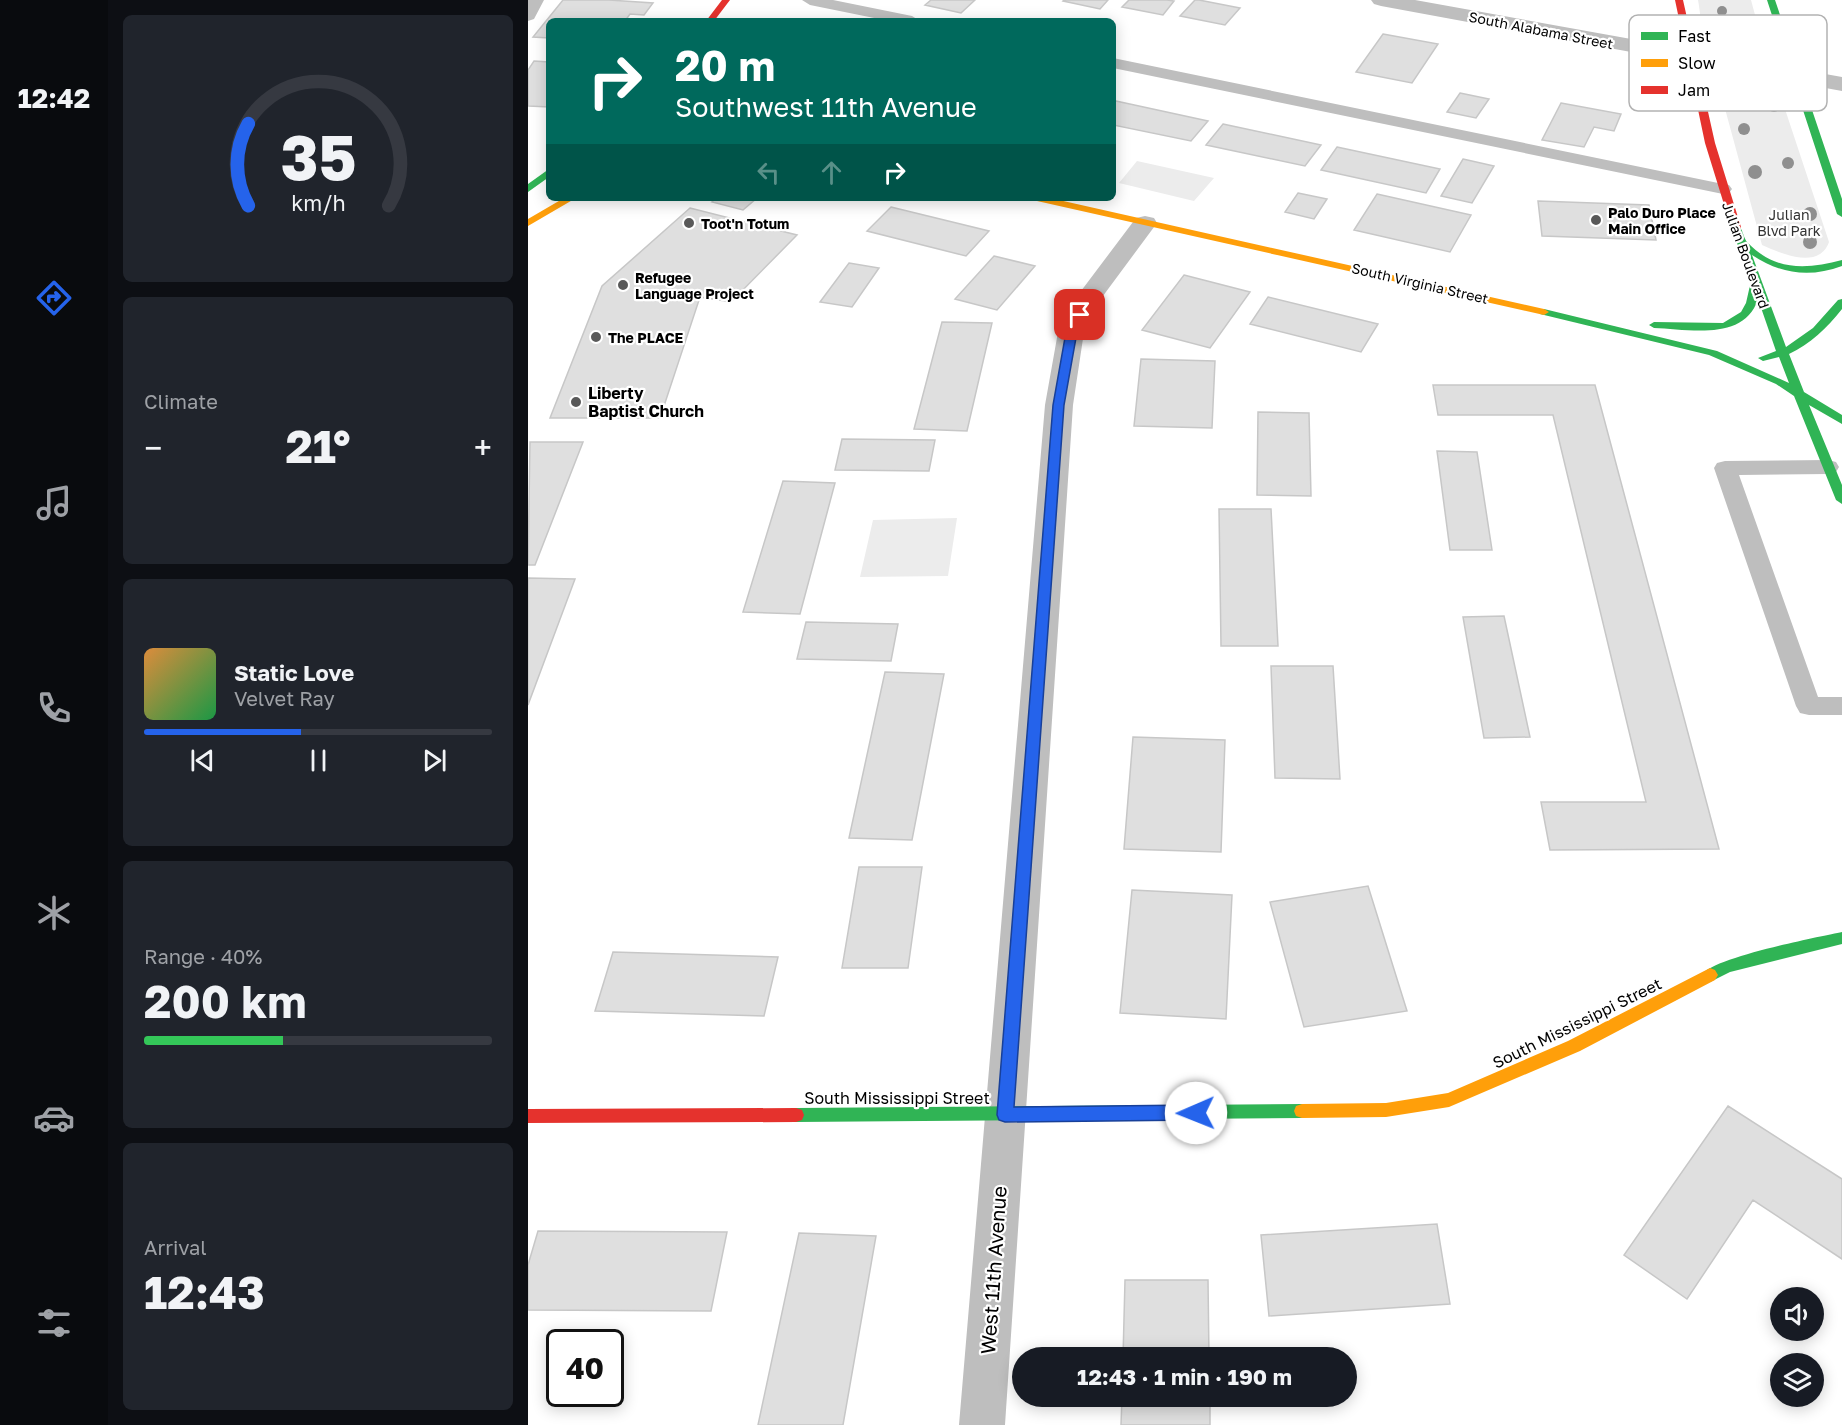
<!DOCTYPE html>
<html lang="en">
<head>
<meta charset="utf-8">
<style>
  body { margin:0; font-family:"Golos Text",sans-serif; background:#20242c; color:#f1f3f6; height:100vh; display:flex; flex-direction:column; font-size:22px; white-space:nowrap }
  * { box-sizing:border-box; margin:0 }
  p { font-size:20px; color:#9ea1a6 }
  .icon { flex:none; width:33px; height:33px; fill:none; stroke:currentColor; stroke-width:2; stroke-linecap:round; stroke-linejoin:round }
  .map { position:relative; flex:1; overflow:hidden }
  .panel { display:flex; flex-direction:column; gap:15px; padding:15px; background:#0d0f14; width:420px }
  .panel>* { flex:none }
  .hud { position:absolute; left:18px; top:18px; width:570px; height:183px; border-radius:9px; box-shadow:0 3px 15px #0003; background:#00695c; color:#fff; overflow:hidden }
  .tools { position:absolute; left:1242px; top:1287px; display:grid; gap:12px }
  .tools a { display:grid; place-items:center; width:54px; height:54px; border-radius:50%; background:#171b24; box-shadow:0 3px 15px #0003; font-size:30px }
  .speed { position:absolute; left:18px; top:1329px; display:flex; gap:12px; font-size:30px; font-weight:700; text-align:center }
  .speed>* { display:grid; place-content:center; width:78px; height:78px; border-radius:50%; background:#171b24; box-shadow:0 3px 15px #0003; line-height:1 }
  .speed .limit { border:3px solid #111; border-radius:9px; background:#fff; color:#111 }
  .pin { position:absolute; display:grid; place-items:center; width:51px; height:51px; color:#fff; margin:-26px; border-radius:12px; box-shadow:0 3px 9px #0006 }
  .me { position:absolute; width:66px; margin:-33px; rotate:269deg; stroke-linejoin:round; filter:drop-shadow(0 0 4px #0008) }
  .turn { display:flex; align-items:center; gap:21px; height:126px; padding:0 30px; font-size:27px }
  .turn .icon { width:78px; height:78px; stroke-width:2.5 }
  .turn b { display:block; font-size:42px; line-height:51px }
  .lanes { display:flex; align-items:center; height:57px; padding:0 30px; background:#0003; justify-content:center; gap:30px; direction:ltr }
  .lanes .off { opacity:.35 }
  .big { font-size:45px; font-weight:700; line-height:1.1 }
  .panel .card { flex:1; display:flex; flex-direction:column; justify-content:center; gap:9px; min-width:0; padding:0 21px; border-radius:9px; background:#20242c }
  .panel .dial { align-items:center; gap:0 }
  .dial svg { height:156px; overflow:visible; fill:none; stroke:#363941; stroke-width:7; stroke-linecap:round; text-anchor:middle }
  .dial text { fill:#f1f3f6; stroke:none }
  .song { display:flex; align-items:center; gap:18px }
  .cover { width:72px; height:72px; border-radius:9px; background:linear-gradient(135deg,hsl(30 70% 55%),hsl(140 70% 35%)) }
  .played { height:6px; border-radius:3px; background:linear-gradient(90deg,#2563eb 45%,#363941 45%) }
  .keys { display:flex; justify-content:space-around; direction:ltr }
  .heat { display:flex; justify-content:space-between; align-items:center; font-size:33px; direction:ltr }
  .charge { height:9px; border-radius:4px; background:linear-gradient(90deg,#34c759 40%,#363941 0) }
  .trip { position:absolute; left:484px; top:1347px; width:345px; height:60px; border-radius:30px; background:#171b24; box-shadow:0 3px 15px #0003; font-weight:700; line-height:60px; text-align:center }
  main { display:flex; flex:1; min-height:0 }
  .dock { display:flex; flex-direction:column; width:108px; justify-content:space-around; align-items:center; background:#090b0e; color:#9ea1a6 }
  .dock .icon { width:42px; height:42px }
  .dock .selected { color:#2563eb }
  .dock b { font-size:27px; color:#f1f3f6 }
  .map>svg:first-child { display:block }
</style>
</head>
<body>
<main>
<nav class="dock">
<b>12:42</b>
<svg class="icon selected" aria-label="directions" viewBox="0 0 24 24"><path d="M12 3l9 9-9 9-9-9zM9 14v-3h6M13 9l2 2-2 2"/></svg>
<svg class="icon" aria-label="music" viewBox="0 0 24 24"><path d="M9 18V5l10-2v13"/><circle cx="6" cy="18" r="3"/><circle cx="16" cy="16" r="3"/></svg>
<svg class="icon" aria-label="phone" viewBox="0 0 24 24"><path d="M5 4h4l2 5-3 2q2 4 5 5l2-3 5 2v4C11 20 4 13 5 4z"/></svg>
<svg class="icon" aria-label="climate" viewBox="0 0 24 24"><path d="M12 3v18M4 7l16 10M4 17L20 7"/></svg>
<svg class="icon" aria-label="car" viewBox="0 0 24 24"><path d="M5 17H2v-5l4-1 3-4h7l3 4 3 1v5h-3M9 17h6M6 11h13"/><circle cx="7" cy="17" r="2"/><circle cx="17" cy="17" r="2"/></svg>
<svg class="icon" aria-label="filters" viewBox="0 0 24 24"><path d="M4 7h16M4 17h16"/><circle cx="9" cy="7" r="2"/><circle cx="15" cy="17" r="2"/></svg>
</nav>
<section class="panel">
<div class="card dial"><svg viewBox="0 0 100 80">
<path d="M14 69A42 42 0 1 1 86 69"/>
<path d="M14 69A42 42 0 0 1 14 27" stroke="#2563eb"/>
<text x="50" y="56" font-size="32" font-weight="700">35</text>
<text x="50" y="72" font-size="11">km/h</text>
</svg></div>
<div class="card"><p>Climate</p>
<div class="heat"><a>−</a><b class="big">21°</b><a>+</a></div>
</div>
<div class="card">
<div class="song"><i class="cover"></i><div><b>Static Love</b><p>Velvet Ray</p></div></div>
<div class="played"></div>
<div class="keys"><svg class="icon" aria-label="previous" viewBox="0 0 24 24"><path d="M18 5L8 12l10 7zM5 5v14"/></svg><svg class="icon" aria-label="pause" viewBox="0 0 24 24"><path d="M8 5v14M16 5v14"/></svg><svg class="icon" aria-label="next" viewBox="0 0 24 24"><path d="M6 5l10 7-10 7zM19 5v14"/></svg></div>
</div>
<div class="card"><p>Range · 40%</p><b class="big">200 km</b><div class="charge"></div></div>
<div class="card"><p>Arrival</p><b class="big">12:43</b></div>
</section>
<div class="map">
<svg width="1314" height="1425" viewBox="0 0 1314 1425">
  <rect width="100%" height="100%" fill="#fff"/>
  <path fill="#ececec" d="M1170,0H1223L1234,41C1222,54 1189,54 1178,37C1173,28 1172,10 1170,0Z
    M1214,83C1228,84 1243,85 1253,97L1301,242C1291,270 1254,254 1234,245L1193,94L1198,87Z
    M609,161L686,178L666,201L591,183Z
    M429,518L420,576L332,577L345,520Z"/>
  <path fill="#dfdfdf" stroke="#c7c7c7" stroke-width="1.5" d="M35,0H81L125,3L116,15L102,14L97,21H21V38L5,37Z
    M403,0H447L433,13L397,5Z
    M536,0H580L572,9L535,1Z
    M601,0H639L646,1L635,15L594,7Z
    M667,0H671L712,8L697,25L652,16Z
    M855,34L910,44L884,83L828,72Z
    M6,61L21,62V107L0,106V70Z
    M932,93L961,99L948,118L919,112Z
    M588,101L680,121L663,141L585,125V104Z
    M1033,103L1093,114L1086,131L1066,127L1056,147L1014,140Z
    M695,124L793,145L777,166L678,145Z
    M809,147L912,169L898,193L793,170Z
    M935,159L966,166L944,203L913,196Z
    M770,193L799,199L786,219L757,212Z
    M849,194L943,215L922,252L826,230Z
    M189,198H229L215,210L184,202Z
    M1010,201L1121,205L1128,240L1014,236Z
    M363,207L461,231L438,256L339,231Z
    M162,208L269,235L203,302L172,297L132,418H22L74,286Z
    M466,256L507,266L469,310L427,299Z
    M321,263L351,268L324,307L292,302Z
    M656,275L722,292L682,348L614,330Z
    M740,297L850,324L833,352L722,324Z
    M414,322L464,323L439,431L386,429Z
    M613,359L687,361L684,428L606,426Z
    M905,385H1067L1191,849L1022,850L1013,802H1118L1025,415H910Z
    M730,412L781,413L783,496L729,495Z
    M314,439L407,440L401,471L307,470Z
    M2,442H55L7,565H0Z
    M909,451L949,452L964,550H922Z
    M255,481L307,483L272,614L215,612Z
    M691,509H743L750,646H693Z
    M0,578L47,579L0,705Z
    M976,616L1002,737L956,738L935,617Z
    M278,622L370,624L363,661L269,659Z
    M743,666H805L812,779L747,778Z
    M357,672L416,674L384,840L321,838Z
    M605,737L697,740L693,852L596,849Z
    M331,867H394L380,968H314Z
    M840,886L879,1011L776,1027L742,902Z
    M604,890L704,895L698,1019L592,1013Z
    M85,952L250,957L236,1016L67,1011Z
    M1200,1106L1314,1179V1259L1225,1200L1159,1299L1096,1255Z
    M909,1224L922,1304L741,1316L733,1235Z
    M10,1231L199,1232L183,1311L0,1310V1265Z
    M271,1233L348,1236L315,1425H230Z
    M597,1280H680L681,1358H595Z
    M594,1396H682V1425H593Z"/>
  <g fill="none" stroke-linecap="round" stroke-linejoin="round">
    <path fill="#bebebe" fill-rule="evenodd" d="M0,0H16L6,19L0,21Z
      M274,0H305L384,16L392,21H361L282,5Z
      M585,58L1195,184L1201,185L1204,189L1201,193L1195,194L585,68Z
      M1300,460L1308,462L1311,467L1308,472L1300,474L1211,475L1290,697H1314V715H1281L1272,713L1268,706L1186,468L1189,463L1197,461Z"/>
    <path fill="#bebebe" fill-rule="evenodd" d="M843,0H887L1314,77V91L853,6L846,4Z
      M617,216L626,218L629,223L572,300L556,332L545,405L477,1425H431L517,405L530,332L547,299L608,218Z"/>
    <path fill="#30b455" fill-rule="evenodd" d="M1239,0H1247L1314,199V217L1309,214Z
      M21,169V177L0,192V184Z
      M1208,224C1216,228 1214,237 1220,243C1248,272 1280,269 1314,260V266C1282,278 1252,274 1224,255L1258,347L1285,328L1310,300L1314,299V309C1299,328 1282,344 1261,354L1276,392L1314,415V424L1281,405L1314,485V504L1308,500L1266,396L1248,384L1181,355L1012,314L1011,312L1016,309L1189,351L1261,383L1251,357L1235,361L1230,358L1248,351L1230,299C1216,342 1160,329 1126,328L1121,325L1126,322L1195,323L1213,312L1218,303L1223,281L1203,227Z
      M1314,932V944L1202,972L1182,982L1177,980L1174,975C1183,958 1290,937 1314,932Z
      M774,1104L780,1106L782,1111L780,1116L774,1118L268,1122L262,1120L260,1115L262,1110L268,1108Z"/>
    <path fill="#ff9f0a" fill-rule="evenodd" d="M36,198H48L0,226V219Z
      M504,198H522L1016,309L1021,312L1016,315L509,201Z
      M1182,968L1187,970L1190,975L1187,980L1052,1051L921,1107L858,1117L774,1118L768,1116L766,1111L768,1106L774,1104L858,1103L920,1093L1040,1041Z"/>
    <path fill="#e5322d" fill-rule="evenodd" d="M194,0H202L186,21H178Z
      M1147,0H1155L1187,143L1213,227L1212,229L1208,230L1203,227L1177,143Z
      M268,1108L274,1110L276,1115L274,1120L268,1122L0,1123V1109Z"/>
  </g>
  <g fill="#8f8f8f">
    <circle cx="1194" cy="11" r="5"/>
    <circle cx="1246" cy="106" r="6"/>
    <circle cx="1216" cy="129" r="6"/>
    <circle cx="1260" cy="163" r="6"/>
    <circle cx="1227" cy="172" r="7"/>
    <circle cx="1282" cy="214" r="7"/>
    <circle cx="1282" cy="242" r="7"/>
  </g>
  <path fill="#2563eb" stroke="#184099" stroke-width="1.5" d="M552,312L557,315L549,332L536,405L486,1107L668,1105L673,1107L676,1113L673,1118L668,1120L477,1122L471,1120L469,1115L525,405L538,332L548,313Z"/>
  <g fill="#595959" stroke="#fff" stroke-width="2">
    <circle cx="1068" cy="220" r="6"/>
    <circle cx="161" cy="223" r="6"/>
    <circle cx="95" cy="285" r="6"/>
    <circle cx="68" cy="337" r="6"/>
    <circle cx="48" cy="402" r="6"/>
  </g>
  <g text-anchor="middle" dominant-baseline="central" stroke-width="4.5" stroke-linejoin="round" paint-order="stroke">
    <g font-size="14" fill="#000" stroke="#fff">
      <text transform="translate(1013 30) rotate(11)">South Alabama Street</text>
      <text transform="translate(1218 255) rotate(70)">Julian Boulevard</text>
      <text transform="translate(892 283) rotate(13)">South Virginia Street</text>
    </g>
    <g font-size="14" font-weight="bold" fill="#000" stroke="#fff" text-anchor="start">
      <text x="1080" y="212">Palo Duro Place<tspan x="1080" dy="16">Main Office</tspan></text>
      <text x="173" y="223">Toot'n Totum</text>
      <text x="107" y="277">Refugee<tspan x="107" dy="16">Language Project</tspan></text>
      <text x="80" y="337">The PLACE</text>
    </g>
    <g font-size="14" fill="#333" stroke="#fff">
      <text x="1261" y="214">Julian<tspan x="1261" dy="16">Blvd Park</tspan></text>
    </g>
    <g font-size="16" font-weight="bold" fill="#000" stroke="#fff" text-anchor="start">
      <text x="60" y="393">Liberty<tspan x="60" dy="18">Baptist Church</tspan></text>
    </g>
    <g font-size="16" fill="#000" stroke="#fff">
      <text transform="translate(1049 1023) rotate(-26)">South Mississippi Street</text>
      <text x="369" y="1098">South Mississippi Street</text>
    </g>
    <g font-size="20" fill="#000" stroke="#fff">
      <text transform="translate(465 1270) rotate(-86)">West 11th Avenue</text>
    </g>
  </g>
  <rect x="1101" y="15" width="198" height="96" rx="9" fill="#fff" stroke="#b2b2b2" stroke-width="1.5"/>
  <rect x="1113" y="32" width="27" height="8" fill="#30b455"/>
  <rect x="1113" y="59" width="27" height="8" fill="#ff9f0a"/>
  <rect x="1113" y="86" width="27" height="8" fill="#e5322d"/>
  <g font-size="16" fill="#000">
    <text x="1150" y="42">Fast</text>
    <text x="1150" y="69">Slow</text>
    <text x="1150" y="96">Jam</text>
  </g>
</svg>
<div class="tools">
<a><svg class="icon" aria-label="sound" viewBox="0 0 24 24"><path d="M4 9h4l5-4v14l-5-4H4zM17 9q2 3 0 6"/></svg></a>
<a><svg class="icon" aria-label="layers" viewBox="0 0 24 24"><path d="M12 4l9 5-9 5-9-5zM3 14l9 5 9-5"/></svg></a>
</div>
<div class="speed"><div class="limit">40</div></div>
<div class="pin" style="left:552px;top:315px;background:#d93025"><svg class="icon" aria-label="arrive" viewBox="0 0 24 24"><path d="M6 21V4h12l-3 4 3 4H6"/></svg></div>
<svg class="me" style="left:668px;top:1113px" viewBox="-20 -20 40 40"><circle r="19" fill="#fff"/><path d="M0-13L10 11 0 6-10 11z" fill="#2563eb"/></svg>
<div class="trip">12:43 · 1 min · 190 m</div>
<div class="hud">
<div class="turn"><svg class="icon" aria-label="right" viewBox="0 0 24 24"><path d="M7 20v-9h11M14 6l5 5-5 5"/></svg><div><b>20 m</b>Southwest 11th Avenue</div></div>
<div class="lanes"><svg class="icon off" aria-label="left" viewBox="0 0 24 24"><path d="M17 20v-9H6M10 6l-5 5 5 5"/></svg><svg class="icon off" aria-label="ahead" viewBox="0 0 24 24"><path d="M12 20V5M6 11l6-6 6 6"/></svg><svg class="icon" aria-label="right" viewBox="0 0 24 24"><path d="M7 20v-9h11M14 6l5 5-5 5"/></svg></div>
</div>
</div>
</main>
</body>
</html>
